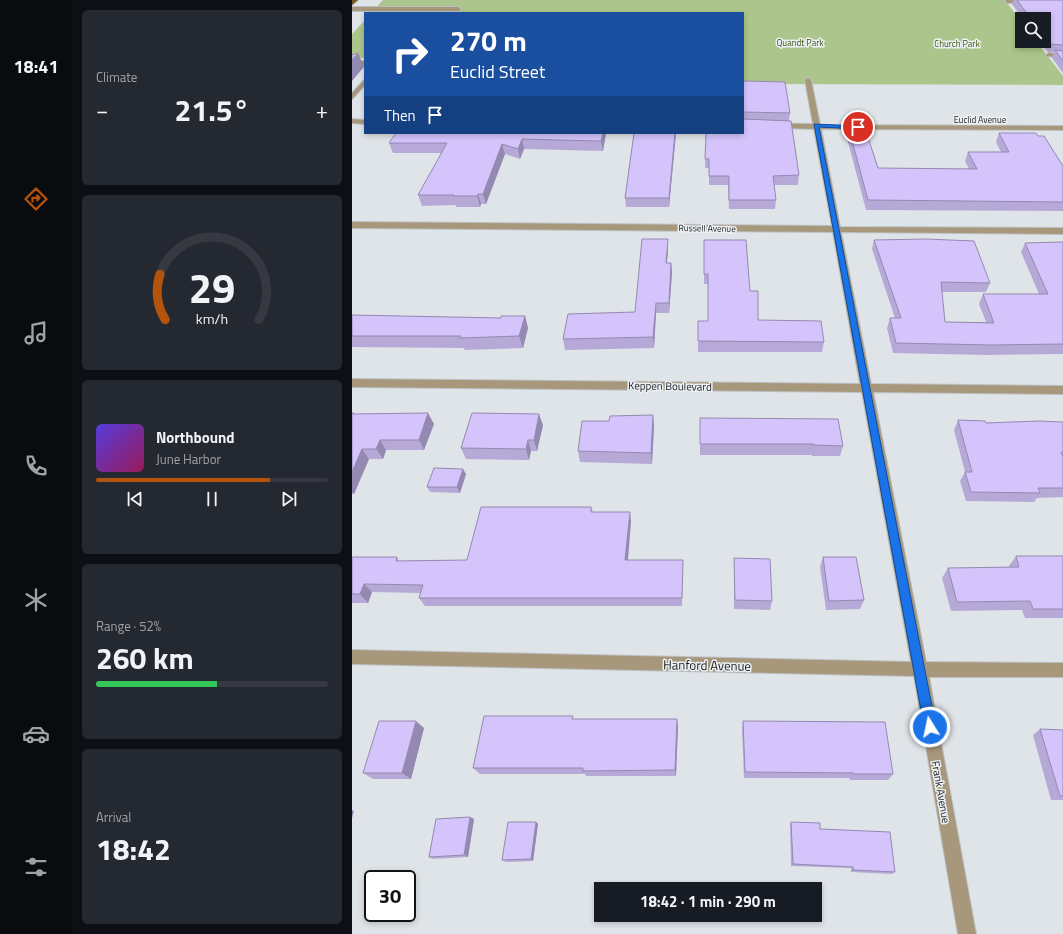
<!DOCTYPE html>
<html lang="en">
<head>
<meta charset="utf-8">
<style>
  body { margin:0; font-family:"Titillium Web",sans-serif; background:#242831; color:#f1f3f6; height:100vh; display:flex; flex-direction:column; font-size:15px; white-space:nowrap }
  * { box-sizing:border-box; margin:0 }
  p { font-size:13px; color:#9ea1a6 }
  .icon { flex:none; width:22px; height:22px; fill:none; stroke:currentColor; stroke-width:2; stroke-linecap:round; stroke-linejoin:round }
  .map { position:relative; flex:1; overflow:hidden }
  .side { display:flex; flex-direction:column; gap:10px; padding:10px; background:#0d0f14; width:280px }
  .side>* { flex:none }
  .top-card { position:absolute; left:12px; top:12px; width:380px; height:122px; border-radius:0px; box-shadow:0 2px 6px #0003; background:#1a4fa0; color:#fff; overflow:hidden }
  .buttons { position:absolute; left:663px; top:12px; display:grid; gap:8px }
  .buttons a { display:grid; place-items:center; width:36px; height:36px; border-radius:0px; background:#171b24; box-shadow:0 2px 6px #0003; font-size:20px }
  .speed { position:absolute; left:12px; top:870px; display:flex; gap:8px; font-size:20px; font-weight:700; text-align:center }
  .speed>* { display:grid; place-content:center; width:52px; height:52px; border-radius:50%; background:#171b24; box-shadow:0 2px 6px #0003; line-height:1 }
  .speed .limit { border:2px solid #111; border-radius:6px; background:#fff; color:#111 }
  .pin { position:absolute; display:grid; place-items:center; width:34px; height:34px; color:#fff; margin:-17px; border:2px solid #fff; border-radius:50%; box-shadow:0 1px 4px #0007 }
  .me { position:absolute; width:44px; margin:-22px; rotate:350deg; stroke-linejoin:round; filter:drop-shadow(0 0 3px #0008) }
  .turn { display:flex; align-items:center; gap:14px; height:84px; padding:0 20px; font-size:18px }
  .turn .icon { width:52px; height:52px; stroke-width:2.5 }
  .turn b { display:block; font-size:28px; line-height:34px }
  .then { display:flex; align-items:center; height:38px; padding:0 20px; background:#0003; gap:8px; font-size:15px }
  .big { font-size:30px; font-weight:700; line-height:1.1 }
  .side .tile { flex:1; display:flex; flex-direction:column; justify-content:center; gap:6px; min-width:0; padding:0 14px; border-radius:6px; background:#242831 }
  .side .dial { align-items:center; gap:0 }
  .dial svg { height:104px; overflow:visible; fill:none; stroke:#363941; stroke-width:7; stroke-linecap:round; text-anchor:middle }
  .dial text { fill:#f1f3f6; stroke:none }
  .song { display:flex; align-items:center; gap:12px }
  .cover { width:48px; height:48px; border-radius:6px; background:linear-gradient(135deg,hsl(250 70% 55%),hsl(330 70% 35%)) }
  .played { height:4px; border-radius:2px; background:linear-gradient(90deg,#b45309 75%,#363941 75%) }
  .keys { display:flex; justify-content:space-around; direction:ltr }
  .heat { display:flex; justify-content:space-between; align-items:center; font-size:22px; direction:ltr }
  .charge { height:6px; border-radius:3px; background:linear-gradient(90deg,#34c759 52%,#363941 0) }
  .trip { position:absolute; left:242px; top:882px; width:228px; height:40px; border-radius:0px; background:#171b24; box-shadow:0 2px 6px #0003; font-weight:700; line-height:40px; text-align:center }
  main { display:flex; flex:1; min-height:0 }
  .tab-bar { display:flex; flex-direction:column; width:72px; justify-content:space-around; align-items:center; background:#090b0e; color:#9ea1a6 }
  .tab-bar .icon { width:28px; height:28px }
  .tab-bar .on { color:#b45309 }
  .tab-bar b { font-size:18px; color:#f1f3f6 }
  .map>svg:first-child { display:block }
</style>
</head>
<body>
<main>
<nav class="tab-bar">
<b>18:41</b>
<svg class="icon on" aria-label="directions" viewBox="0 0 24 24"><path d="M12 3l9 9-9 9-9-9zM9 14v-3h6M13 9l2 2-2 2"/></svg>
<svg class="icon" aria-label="music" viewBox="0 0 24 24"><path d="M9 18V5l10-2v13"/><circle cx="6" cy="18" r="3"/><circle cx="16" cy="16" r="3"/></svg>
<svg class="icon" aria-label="phone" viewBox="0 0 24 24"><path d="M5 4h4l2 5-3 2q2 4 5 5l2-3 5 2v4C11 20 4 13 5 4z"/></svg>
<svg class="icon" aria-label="climate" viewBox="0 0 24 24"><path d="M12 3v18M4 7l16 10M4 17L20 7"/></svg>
<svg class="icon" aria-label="car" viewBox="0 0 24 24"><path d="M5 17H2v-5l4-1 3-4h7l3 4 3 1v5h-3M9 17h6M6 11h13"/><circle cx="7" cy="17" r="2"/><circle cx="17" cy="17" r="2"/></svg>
<svg class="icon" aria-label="filters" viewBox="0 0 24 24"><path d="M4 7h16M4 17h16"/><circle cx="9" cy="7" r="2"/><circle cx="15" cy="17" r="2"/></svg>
</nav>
<section class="side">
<div class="tile"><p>Climate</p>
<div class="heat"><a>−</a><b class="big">21.5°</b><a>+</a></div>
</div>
<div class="tile dial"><svg viewBox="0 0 100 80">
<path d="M14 69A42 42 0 1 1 86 69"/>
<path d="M14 69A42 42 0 0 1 10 34" stroke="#b45309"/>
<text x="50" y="56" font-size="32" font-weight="700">29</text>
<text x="50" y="72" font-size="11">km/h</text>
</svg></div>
<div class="tile">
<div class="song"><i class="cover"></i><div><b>Northbound</b><p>June Harbor</p></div></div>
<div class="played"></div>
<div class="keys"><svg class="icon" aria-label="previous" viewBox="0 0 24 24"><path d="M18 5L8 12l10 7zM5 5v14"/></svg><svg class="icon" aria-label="pause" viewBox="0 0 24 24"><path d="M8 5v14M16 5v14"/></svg><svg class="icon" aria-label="next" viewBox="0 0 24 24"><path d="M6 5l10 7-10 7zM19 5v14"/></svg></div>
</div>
<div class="tile"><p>Range · 52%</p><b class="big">260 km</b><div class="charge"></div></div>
<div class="tile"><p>Arrival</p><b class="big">18:42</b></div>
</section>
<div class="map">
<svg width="711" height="934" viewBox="0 0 711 934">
  <rect width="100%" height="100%" fill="#dfe4e8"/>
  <path fill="#acc58c" d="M31,0H653L670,23V41H684L711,76V85L391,84V13H19Z
    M13,20V58H0V34Z"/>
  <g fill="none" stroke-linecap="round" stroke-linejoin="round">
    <g stroke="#bcc0c4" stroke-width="2">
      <path id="minor" d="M653,0H711V3H655Z
        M0,7H106L109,9L106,11H0Z
        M697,53L711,54V58L695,56L694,55Z
        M0,61H13V65H0Z
        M456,78L459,80L468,125L711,126V130L469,129L488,227L711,228V234L489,232L519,384L711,386V394L521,392L574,662L711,663V677H577L624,934H606L562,676L0,664V650L559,662L510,392L0,387V379L508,384L481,232L0,228V222L480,226L462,129L391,127V123L461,124L453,80Z
        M13,79V85L0,99V93Z
        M0,119L13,120V124L0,123Z"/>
    </g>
    <g stroke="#bcc0c4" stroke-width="2">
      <path id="major" d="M0,0H6L0,5Z"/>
    </g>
    <use href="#minor" fill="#a7977b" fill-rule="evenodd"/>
    <use href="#major" fill="#73571d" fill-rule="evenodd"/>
  </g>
  <path fill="#b6a9d8" d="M662,0H711V73L700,58L702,52H696L687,41H692V19H671L660,4Z
    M391,81L438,113L437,121L447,175L446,185H422L424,200L423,209H377L376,185H357V168H353L354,133Z
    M254,133L251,151L172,149L168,159L153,154L134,204H129L128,207H104V205L70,206L66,195L90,153H41L37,143Z
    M282,133H324L317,207H274L273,198Z
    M498,133L526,168L617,169L613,161L616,152H649L644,142L647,133L686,136L711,166V211L514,210L496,142Z
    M352,240L398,291L406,320L472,342L470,352H346V341L356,321V284H352Z
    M522,240L638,283L634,292H590L593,322H634L627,304L631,294H687L669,252L673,243L711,242V354L635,355L541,353L535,328L538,318H543L520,249Z
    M316,249L315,263H319L320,273L317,313H304L302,348L213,350L211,339L283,312Z
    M0,315L149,318L173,316L176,328L171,348L113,350L112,348L0,347Z
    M0,413L3,414L82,424L72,450H34L31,459H17L2,494H0Z
    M301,415L302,426L300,464L228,462L226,451L257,421Z
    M348,418L491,446L488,456H460V455H348Z
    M606,420L634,423L711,422V497L685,498L682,502L614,501L608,481L613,472L602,430Z
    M191,425L185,451H179L177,460L114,459L109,448Z
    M114,474L108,493L78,492L75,487Z
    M239,507L241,512L279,521L276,560L331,569L330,606H73L67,598L69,593L20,592L16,603H0V557H45L47,561L115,560Z
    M664,556H711V618H673L670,610L599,611L590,578L596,568L657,567V566Z
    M471,557L512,600L508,609L474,610L468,567Z
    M382,558L420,601L418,610L382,609Z
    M222,719L326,726L324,776H234L233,774H128L121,768Z
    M391,721L541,774L536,780H498L497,778H392L390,728Z
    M72,728L59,779H21L11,773Z
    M688,729L711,730V800H699L681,735Z
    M118,817L122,819L116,857L81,859L77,857Z
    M184,822L186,824L181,861L154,862L150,860Z
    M439,822L468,829L543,872L540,874L499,872V868L439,866L438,824Z"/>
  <path fill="#9489b0" d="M6,53L12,67L0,81V60Z
    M251,133H254L251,151L249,141Z
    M323,133H324L317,207V198Z
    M170,139L172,149L168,159L166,149Z
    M150,144L153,154L134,204L131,194Z
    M126,194L129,204L128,207L125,196Z
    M316,239V249L314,273V263Z
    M319,263L320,273L317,313V303Z
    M304,303V313L302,348L301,337Z
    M173,316L176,328L171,348L167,336Z
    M76,413L82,424L72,450L67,440Z
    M187,414L191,425L185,451L182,440Z
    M301,415L302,426L300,464L299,453Z
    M28,440L34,450L31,459L24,449Z
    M176,440L179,451L177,460L174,449Z
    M10,449L17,459L2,494L0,492V472Z
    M111,469L114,474L108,493L105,487Z
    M278,512L279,521L275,569L273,560Z
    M12,584L20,592L16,603L8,594Z
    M325,719L326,726L324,776L323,770Z
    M64,721L72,728L59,779L50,773Z
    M0,810L2,811L0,818Z
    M118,817L122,819L116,857L112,855Z
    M184,822L186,824L181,861L179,859Z"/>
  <path fill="#d4c4fb" stroke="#9489b0" d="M665,0H711V45L698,44L692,36V19H679Z
    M703,50L711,51V61Z
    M6,53L0,60V55Z
    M391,81L433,82L438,113L391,112V114Z
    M391,119L439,121L447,175L421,176L424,200H377V176H357V159H353L354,133H391Z
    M513,128L526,168L625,169L616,152H657L647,133H684L686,136H692L711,166V202L516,200L498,133Z
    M44,133H251L249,141L170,139L166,149L150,144L131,194H126L125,196H101L102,195H66L95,143H37Z
    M282,133H323L317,198H273Z
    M290,239H316L314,263H319L317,303H304L301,337L211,339L216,314L283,312Z
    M574,239L622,241L638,283L589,282L593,322H597L642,323L631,294H696L673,243L711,242V344L639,345L544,343L538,318H549L522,240Z
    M352,240H394L398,291H406V320L469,321L472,342L346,341V321H356V274H352Z
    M0,315L149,318V316H173L167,336L108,338L109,336H0Z
    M0,413H2L1,414L76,413L67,440H28L24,449H10L0,472Z
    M120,413L187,414L182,440H176L174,449L109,448Z
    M301,415L299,453L226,451L230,421H257L258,416Z
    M348,418L486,419L491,446L462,445V444H348Z
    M606,420L633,421L634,423L687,421L711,422V452H709L711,457V488H686L688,493L619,492L613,472H620Z
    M82,468L111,469L105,487H75Z
    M129,507H239V512H278L273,560H331L330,598H67L71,585L12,584L8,594H0V557H45L44,561L115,560Z
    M664,556H711V609H681L678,601L605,602L596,568L667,567Z
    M471,557H504L512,600L477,601Z
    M382,558L418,559L420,601L383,600Z
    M132,716H221L220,719H325L323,770L231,771V768H121Z
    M27,721H64L50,773H11Z
    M391,721L533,722L541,774H502V773L393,772Z
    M688,729L711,730V796H708Z
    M118,817L112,855L77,857L84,819Z
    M156,822H184L179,859L150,860Z
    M439,822L468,823V829L538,832L543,872L501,870V867L441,864Z"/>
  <path fill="#1a73e8" stroke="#114b97" d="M462,124L506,126L509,127L506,129L467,127L584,727L582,731L578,733L573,731L572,727Z"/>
  <g text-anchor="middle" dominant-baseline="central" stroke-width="3" stroke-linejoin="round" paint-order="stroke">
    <g font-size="9" fill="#375103" stroke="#edf1f5">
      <text x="448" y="42">Quandt Park</text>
      <text x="605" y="43">Church Park</text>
    </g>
    <g font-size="9" fill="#1b1d1e" stroke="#edf1f5">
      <text x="628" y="119">Euclid Avenue</text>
      <text transform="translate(355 228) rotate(1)">Russell Avenue</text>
    </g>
    <g font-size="11" fill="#1b1d1e" stroke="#edf1f5">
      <text transform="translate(318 386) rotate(1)">Keppen Boulevard</text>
      <text transform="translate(589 792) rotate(80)">Frank Avenue</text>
    </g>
    <g font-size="13" fill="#1b1d1e" stroke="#edf1f5">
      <text transform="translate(355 665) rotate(1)">Hanford Avenue</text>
    </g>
  </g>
</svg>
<div class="buttons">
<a><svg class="icon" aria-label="search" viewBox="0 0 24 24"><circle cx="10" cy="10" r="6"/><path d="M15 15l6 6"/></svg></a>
</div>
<div class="speed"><div class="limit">30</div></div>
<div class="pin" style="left:506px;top:127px;background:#d93025"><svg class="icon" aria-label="arrive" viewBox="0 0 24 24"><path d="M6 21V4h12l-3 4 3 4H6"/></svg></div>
<svg class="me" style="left:578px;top:727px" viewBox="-20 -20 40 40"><circle r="17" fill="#1a73e8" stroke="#fff" stroke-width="3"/><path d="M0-11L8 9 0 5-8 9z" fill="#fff"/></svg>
<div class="trip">18:42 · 1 min · 290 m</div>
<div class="top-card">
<div class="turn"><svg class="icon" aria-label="right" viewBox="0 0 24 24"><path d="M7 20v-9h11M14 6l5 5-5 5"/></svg><div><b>270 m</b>Euclid Street</div></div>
<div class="then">Then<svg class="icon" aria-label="arrive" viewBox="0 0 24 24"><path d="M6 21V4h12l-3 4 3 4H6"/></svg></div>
</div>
</div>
</main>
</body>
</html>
